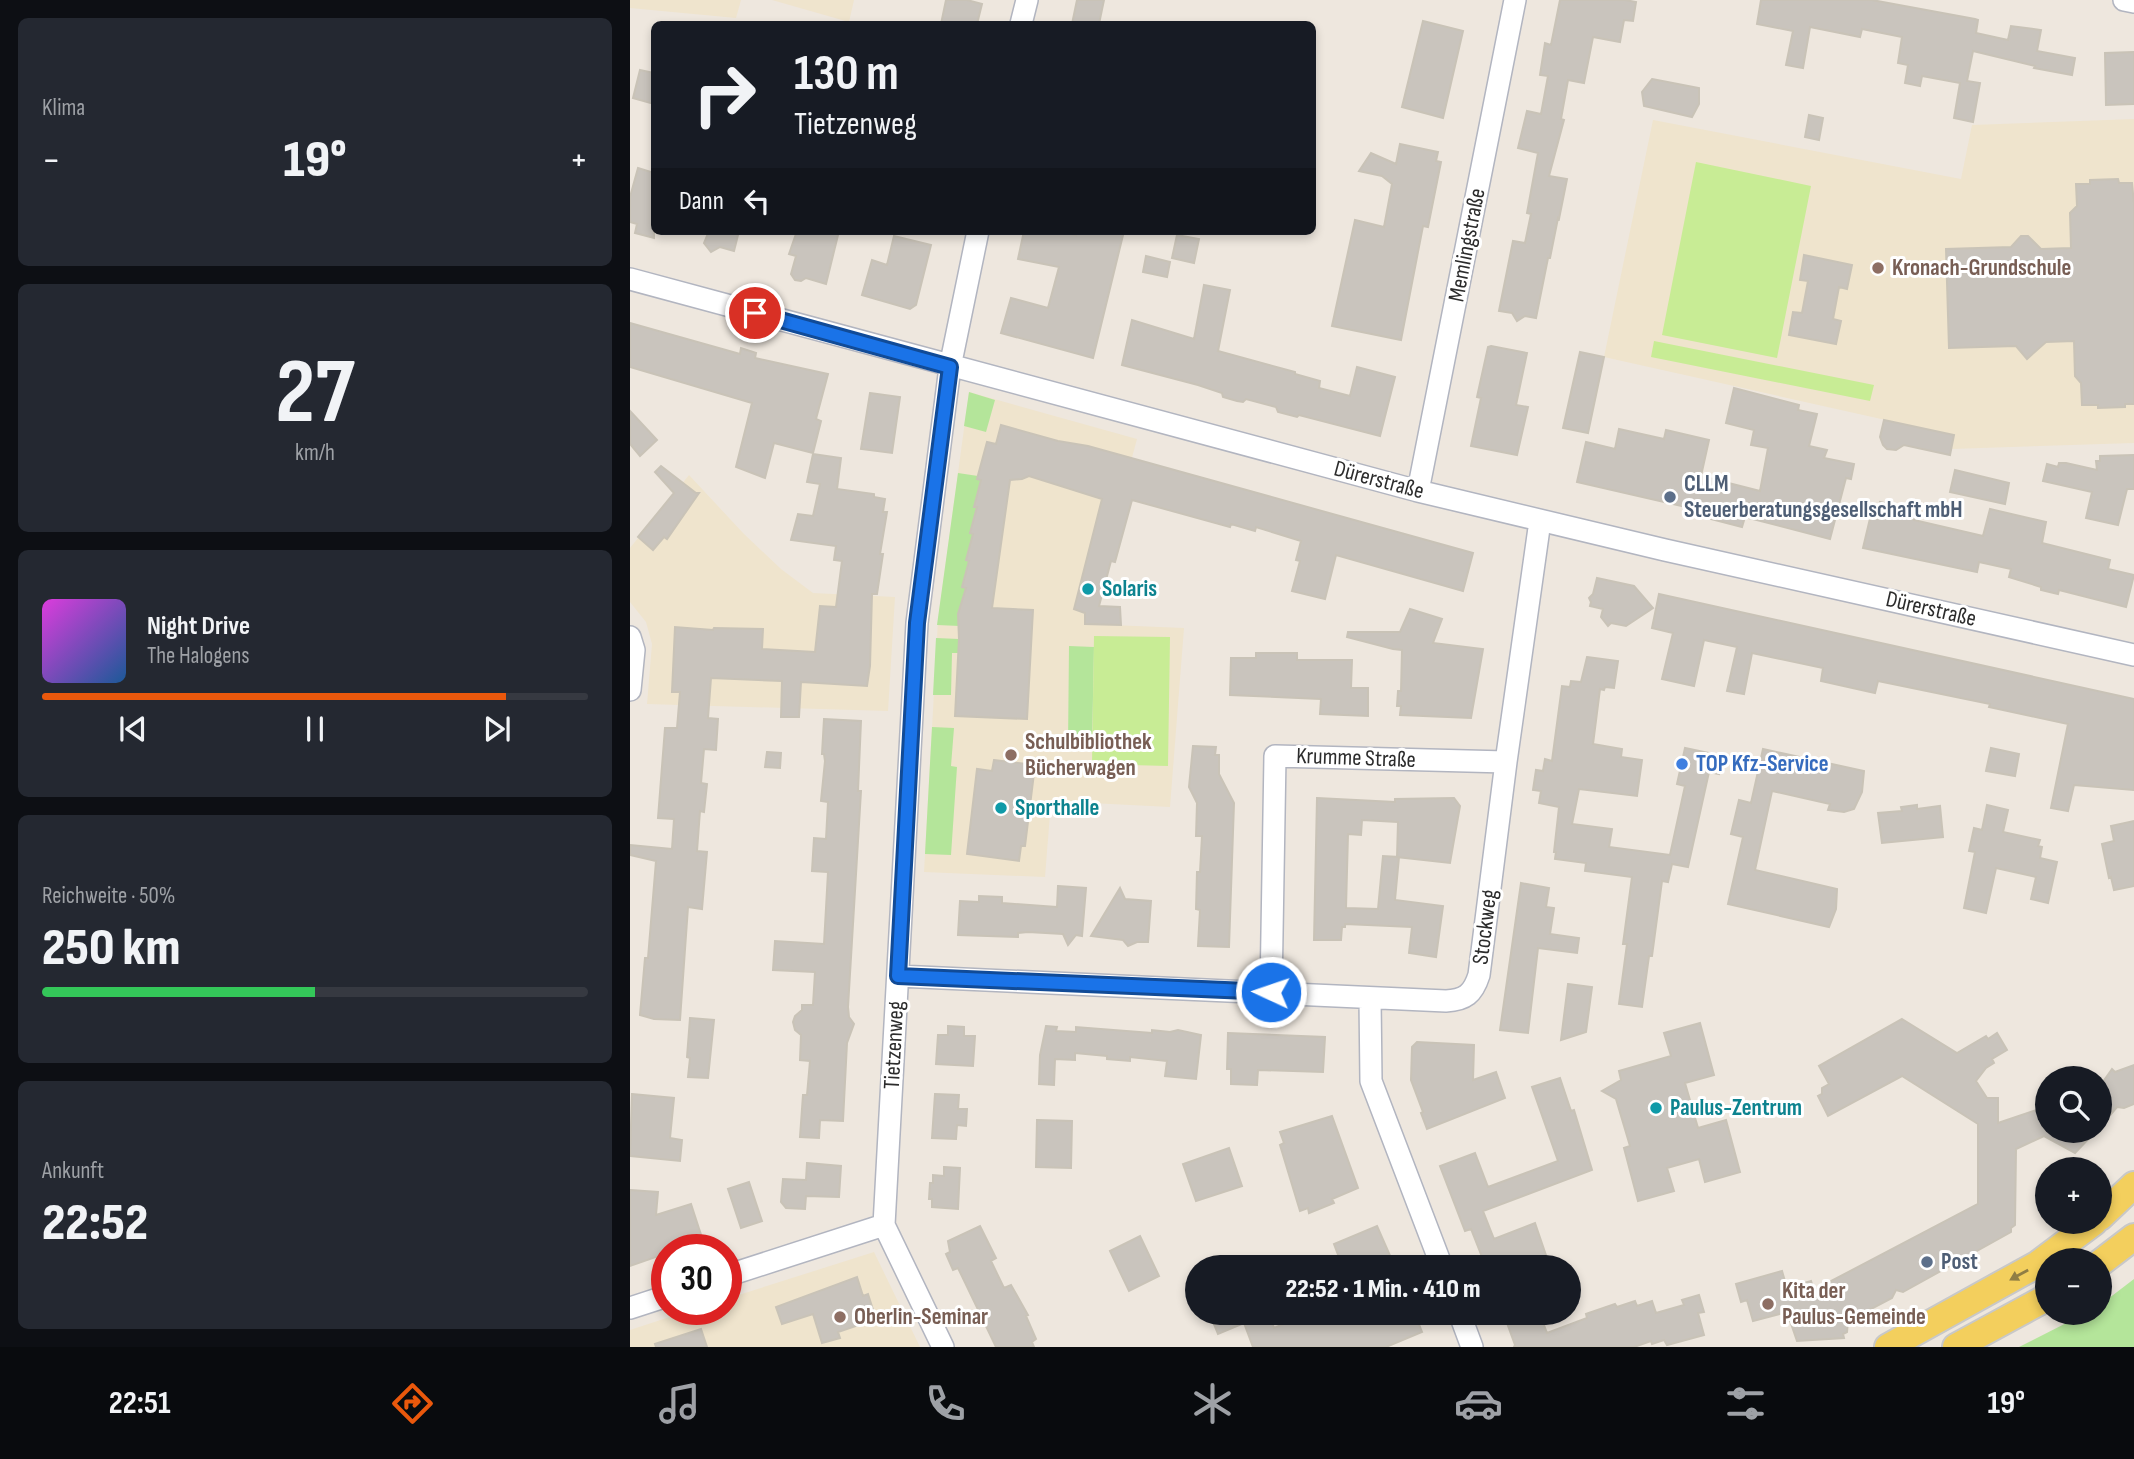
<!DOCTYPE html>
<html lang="de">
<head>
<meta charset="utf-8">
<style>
  body { margin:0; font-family:"Sofia Sans Condensed",sans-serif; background:#242831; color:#f1f3f6; height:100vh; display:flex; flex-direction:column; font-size:26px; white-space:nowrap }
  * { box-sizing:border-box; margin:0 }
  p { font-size:23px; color:#9ea1a6 }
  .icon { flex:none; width:38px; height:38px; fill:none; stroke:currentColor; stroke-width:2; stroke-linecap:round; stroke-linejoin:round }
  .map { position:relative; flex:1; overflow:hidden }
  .side { display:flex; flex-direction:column; gap:18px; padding:18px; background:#0d0f14; width:630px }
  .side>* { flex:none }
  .guide { position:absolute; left:21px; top:21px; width:665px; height:214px; border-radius:10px; box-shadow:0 4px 10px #0003; background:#171b24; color:#f1f3f6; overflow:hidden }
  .buttons { position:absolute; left:1405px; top:1066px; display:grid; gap:14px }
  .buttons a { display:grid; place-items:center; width:77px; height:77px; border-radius:50%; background:#171b24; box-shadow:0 4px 10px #0003; font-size:35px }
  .speed { position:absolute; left:21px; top:1234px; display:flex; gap:14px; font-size:35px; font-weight:700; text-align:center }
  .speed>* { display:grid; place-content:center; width:91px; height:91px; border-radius:50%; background:#171b24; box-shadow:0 4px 10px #0003; line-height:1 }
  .speed .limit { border:10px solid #d22; background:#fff; color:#111 }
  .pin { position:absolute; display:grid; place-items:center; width:60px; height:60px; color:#fff; margin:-30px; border:4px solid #fff; border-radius:50%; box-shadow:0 2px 7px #0007 }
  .me { position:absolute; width:77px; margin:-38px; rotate:273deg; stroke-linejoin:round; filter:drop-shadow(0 0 5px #0008) }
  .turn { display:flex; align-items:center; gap:24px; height:147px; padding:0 28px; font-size:32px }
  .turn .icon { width:91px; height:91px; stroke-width:2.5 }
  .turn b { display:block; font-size:49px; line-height:60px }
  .then { display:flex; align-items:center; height:66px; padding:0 28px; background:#0003; gap:14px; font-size:26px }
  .big { font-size:52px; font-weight:800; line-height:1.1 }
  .side .tile { flex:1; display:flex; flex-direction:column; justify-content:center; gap:10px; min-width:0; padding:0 24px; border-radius:10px; background:#242831 }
  .side .dial { align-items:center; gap:0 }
  .dial b { font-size:91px; line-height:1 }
  .song { display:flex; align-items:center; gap:21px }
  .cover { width:84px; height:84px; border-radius:10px; background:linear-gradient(135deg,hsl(300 70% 55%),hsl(210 70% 35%)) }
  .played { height:7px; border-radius:4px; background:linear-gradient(90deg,#ea580c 85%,#363941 85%) }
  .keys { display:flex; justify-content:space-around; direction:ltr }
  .heat { display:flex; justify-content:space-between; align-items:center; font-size:38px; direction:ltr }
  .charge { height:10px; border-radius:5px; background:linear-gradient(90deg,#34c759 50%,#363941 0) }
  .trip { position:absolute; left:555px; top:1255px; width:396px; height:70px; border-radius:35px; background:#171b24; box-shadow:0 4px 10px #0003; font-weight:800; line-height:70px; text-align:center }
  .dock { display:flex; height:112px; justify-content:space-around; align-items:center; background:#090b0e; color:#9ea1a6 }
  .dock .icon { width:49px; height:49px }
  .dock .active { color:#ea580c }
  .dock b { font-size:32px; color:#f1f3f6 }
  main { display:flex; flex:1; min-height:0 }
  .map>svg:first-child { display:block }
</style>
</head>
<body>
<main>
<section class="side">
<div class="tile"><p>Klima</p>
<div class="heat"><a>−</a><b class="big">19°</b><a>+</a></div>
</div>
<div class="tile dial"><b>27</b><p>km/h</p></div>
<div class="tile">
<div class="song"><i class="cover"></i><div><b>Night Drive</b><p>The Halogens</p></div></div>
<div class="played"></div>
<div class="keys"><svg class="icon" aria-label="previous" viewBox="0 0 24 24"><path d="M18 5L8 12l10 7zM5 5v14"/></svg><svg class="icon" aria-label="pause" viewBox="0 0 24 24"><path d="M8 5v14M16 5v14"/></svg><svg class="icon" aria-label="next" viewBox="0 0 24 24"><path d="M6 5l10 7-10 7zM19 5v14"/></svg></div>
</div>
<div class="tile"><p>Reichweite · 50%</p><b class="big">250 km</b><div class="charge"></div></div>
<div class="tile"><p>Ankunft</p><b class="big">22:52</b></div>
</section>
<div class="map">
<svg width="1504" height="1347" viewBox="0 0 1504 1347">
  <rect width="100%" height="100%" fill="#eee7de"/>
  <path fill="#efe4cd" d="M0,0H111L106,18L0,8Z
    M142,0H224L219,22Z
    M1504,119V443L1321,449L1323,435L974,357L1023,120L1331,179L1342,125Z
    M339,392L507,439L457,624L554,628L540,807L421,801L415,877L294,872L308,620Z
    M59,475L114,534L151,569L183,593L265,597L258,711L17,704L22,644L16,622L0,602V548Z
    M244,1252L290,1347H0V1330L64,1309H96V1299Z"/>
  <path fill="#b4e59a" d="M339,392L365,400L356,432L334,426Z
    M328,473L348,476L347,479L351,480L344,506L347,507L340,533L343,534L336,560L339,561L333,587L336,588L328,613L330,626L307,625Z
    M306,638L329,639L328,653H322L321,695H303Z
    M439,646L464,647L462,745H438Z
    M302,727L324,728L321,766L327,767L321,855L295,854Z
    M1504,1279V1347H1389L1456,1313L1470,1312V1305Z"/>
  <path fill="#c8ec95" d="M1066,162L1181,186L1147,358L1032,335Z
    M1024,341L1244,385L1240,401L1021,357Z
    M464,636L540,637L538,766L462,764Z"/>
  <path fill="#c9c4bd" stroke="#c9c3b7" stroke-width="2" d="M316,0H337L352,4L347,24H311Z
    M447,0H474L469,24H442Z
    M930,0H995L1006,2L1003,21L994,20L990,42L963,37L954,83L938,80L931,119L934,120L919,176L937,179L929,219L928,218L920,258H918L906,318L895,316L887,321L882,313L869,311L883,241L895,243L901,214L897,213L908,153L888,148L897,111L911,114L918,76L910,75L915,43L921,45Z
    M1131,0H1242L1345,19L1348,20L1346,33L1378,40L1381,26L1411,30L1407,51L1445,58L1442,75L1404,68L1405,66L1343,51L1337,81L1350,83L1343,122L1324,118L1330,83L1292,76L1290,86L1275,83L1278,65L1268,63L1272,37L1232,29L1230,37L1180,27L1173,68L1156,65L1163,31L1127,24Z
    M793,21L833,31L813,118L772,107Z
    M1504,52V104L1476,105L1475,53Z
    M10,70L24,73V104L3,98Z
    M1022,79L1069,88V104L1062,117L1014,106L1012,92Z
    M1179,115L1193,118L1189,140L1175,137Z
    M770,144L808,152L806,161L811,162L798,227L793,226L771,340L702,326L725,220L754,227L762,184L752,176L729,171L741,153L766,164Z
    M8,168L24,173V238L5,233L7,224L0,222V197Z
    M1488,179L1489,183H1502L1504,204V404H1495V407L1468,408V405H1452L1451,383L1445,376L1444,341L1416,342L1397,359L1386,346L1319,348L1316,249L1381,247L1391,236H1398L1411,249L1441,248L1440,213L1447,206L1446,184H1460V180Z
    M79,231H109L104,251L90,247L81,252L74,243Z
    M167,231H209L196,284L176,278L171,281L165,280L161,274L166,256L159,254Z
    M394,231H427L446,235L447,231H494L463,358L371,333L381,298L418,308L429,267L388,259Z
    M547,235L569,239L564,263L542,258Z
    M264,236L301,245L286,305L280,309L232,295L242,260L257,265Z
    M1174,255L1222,265L1217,289L1209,287L1203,319L1211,321L1206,344L1159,335L1163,312L1172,313L1178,281L1170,280Z
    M516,256L540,262L537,277L513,272Z
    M574,285L600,290L588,351L665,372V374L690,381L689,388L720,396L727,367L765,377L750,436L669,415L667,417L648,412L646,407L616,399L613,402L607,401L593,397L592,393L568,385L492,365L502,320L564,339Z
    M0,323L110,354L111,348L126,353L125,358L198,374L186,419L191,421L183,453L144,443L135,478L106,467L122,403L0,367Z
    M861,346L897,353L886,405L898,407L887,455L841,446L851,398L847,397L858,347Z
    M950,352L974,357L958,433L933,428Z
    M1104,388L1169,405L1168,410L1187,414L1179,446L1197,450L1194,458L1224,464L1221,479L1216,478L1200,539L1115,517L1112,527L1081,519L1082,513L947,482L956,442L985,449L989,429L1034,439L1036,430L1079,440L1071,476L1130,491L1138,448L1121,445L1124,430L1096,423Z
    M240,393L270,397L262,453L231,449Z
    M0,411L27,440L10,456L0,444Z
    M1254,420L1324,435L1320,455L1274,445L1266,450L1257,449L1253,445L1250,437Z
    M371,425L428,441L458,446L843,553L833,591L706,555L695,599L662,591L670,561L666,560L671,541L626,527L625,531L601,524L600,527L502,500L485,562L481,561L469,606L490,607L491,625L455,624V613L444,609L472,499L399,476L392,479L380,480L362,608L403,610L397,719L325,716L329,639L328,614L336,588L332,587L339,561L336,560L343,534L340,533L347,507H344L351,480L347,479L357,442L366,444Z
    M183,454L211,458L207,489L244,494V497L255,499L253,512H257L250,554H253L247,594H242L240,666L237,686L171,682L169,717H151L152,681L81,678L78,718L88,719L86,750L74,749L71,783L77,784L74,812L70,811L67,851L77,852L72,909L58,907L50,1020L24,1019L10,1015L15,958H18L26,861L0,855V845L42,849L44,819L28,818L35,728H47L50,692H42L45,627L83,630L84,628L133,629L132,649L185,652L190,606L206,607L212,561L204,560L206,546L161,540L168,514L183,516L190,484L177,482Z
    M1504,455V489H1497L1488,525L1456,518L1462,492L1413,481L1417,464L1428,467L1429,463H1436L1467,470L1466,461H1470V456Z
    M31,466L66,493H69L37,539L34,537L23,550L8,537L44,493L25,472Z
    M1325,470L1379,483L1375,504L1320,492Z
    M1250,502L1286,510L1284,520L1353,536L1360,509L1416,522L1412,543L1480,560L1478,569L1504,575L1496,607L1429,590L1428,594L1411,590V587L1379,577L1381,569L1349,562L1347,572L1233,548L1242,510L1248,512Z
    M967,578L1004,586L1023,608L996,626L981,623L978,626L971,617L973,609L960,606L961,602L959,598L963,594Z
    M1029,594L1504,699V790L1444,785L1438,811L1421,808L1438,724L1359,707L1360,704L1248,681L1245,693L1191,681L1193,668L1122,653L1114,694L1097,691L1107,647L1074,640L1064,686L1032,679L1043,633L1022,628Z
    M780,609L812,619L803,643L853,649L841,718L770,715L771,706H767L768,691H771L772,650L763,649L717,637L718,632H770Z
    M626,653H667V660H722L721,688H738V716L690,714L691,699L600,695L601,658H626Z
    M957,657L988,661L984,688L975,687L974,690L970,689L963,744L992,749L991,757L1012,760L1007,796L949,789L942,824L982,829L979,847L1040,855L1055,786L1047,784L1055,748L1093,756L1089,774L1079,772L1058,867L1042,864L1038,882L1032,881L1022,956H1019L1012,1007L989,1004L997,944H993L1002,877L955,871L956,863L925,859L926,852H924L929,807L909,803L911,791L903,790L906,770L913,771L915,759L922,761L932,686L940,687L941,681L951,682Z
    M194,719L231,721L228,791H231L218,1007L219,1017L224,1024L217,1043L213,1121L190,1120L189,1138L170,1137L173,1095H177L180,1061L170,1060L171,1035L165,1030L163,1022L165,1016L172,1010V1005H183L185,972L143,970L145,941L194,944L198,872L182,871L184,838L196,839L198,802L191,801L195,761L194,754H192Z
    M563,746L586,747L585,755H589V774L604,803L599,947L568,946L570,910L566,909L567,872H570L572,836H566L567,803L559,787Z
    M1361,748L1389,754L1385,776L1356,771Z
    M1133,749L1234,771L1232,792L1224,809L1214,812L1198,810L1200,804L1142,791L1125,870L1207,889L1206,909L1199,927L1098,904L1113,837L1101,834L1109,800L1121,803Z
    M137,752L151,753L150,768L135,767Z
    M364,760L405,765L395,846H391L389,861L337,854L347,769L362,771Z
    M687,798L765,802V799L824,798L830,806L820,863L767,857L768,822L732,820L731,835L718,834L716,908L748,909L753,856L769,857L765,900L813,906L806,957L779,953L782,927L715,924V927H712L711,940H684Z
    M1287,805V809L1310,806L1313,837L1252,843L1248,813L1272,811L1271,807Z
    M1357,805L1378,810L1373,832L1410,840L1408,846L1412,847L1410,858L1427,862L1418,903L1401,899L1406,877L1366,868L1356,913L1334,908L1345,852L1339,851L1344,828L1352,830Z
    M1504,821V886L1484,890L1481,877L1479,878L1472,844L1484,841L1481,826Z
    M891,883L919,888L916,907L924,908L920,934L949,938L947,953L908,948L898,1033L870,1030Z
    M428,886L456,888L452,936L446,935L438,945L433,934L398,932L388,933V937L328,935L330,901L349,902V896L372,897V903L427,907Z
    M490,888L495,899L521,901L518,942H507L498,946L493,940L461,936Z
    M938,984L962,987L956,1032L931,1040Z
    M60,1018L84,1020L78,1078L58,1077L60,1058L57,1057Z
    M1272,1019L1327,1053L1356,1036L1358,1039L1367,1033L1377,1050L1362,1059L1364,1063L1356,1068L1346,1081L1357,1098H1368V1123L1418,1106V1130H1467L1445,1153L1414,1136L1386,1149L1385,1225L1381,1228V1232L1273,1292L1266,1290L1262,1298L1218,1321L1217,1332L1213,1334L1214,1338L1167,1341L1157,1312L1123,1321L1117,1300L1111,1302L1106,1284L1152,1271L1157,1288L1181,1281L1184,1290L1348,1204V1124L1272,1076L1198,1116L1188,1096L1192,1094V1088L1199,1084L1189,1066Z
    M1070,1023L1084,1075L1055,1083L1068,1128L1096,1120L1110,1172L1075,1182L1069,1159L1037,1168L1044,1191L1008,1201L994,1148L1000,1146L986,1099L972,1091L991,1080L989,1071L1041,1056L1034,1033Z
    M318,1026L334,1027V1036H345L343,1066L306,1064L308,1035H318Z
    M416,1026L427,1027L426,1031L446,1032V1027L522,1033V1030L540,1032L548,1030L571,1035L566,1079L535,1076L537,1061L500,1057V1061L477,1059V1056L445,1053V1060L425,1059L424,1085L409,1084L410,1055Z
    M598,1033L695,1037L693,1072L628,1070L627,1085L601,1084V1069H597Z
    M787,1042L844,1045L843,1080L866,1072L875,1098L797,1129L791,1113L793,1112L781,1080L782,1047Z
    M1504,1065V1104L1494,1108L1487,1107L1470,1127V1086L1482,1069L1485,1072Z
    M930,1078L941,1111L944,1110L962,1170L853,1211L864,1239L905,1223L920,1267H856L841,1229L835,1231L810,1166L845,1153L858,1187L928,1161L902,1087Z
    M2,1094L44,1098L40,1138L52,1140L50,1161L0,1156Z
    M305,1094L329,1095L328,1109H337L336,1126L327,1125L326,1139L302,1138Z
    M702,1116L728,1188L702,1199L704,1203L679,1213L678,1208L670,1211L650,1145L654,1143L650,1132Z
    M407,1120L442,1121L441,1168L406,1167Z
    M599,1148L612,1186L566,1201L553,1164Z
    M177,1163L211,1166L209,1197L176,1196L175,1209L156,1208L151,1202L153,1179L176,1180Z
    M314,1167L330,1168L328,1209L302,1207V1199H299L300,1183H303V1175L314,1176Z
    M119,1182L132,1221L111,1228L98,1189Z
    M0,1190L28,1192L26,1215L61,1204L73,1241L47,1250H37V1253L0,1266Z
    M350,1226L366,1258L361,1261L374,1288L381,1285L398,1315L396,1316L406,1339L402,1342L404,1347H366L328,1268L323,1270L316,1254L320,1252L318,1241Z
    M747,1226L765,1267H722L717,1257L710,1260L704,1244Z
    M510,1236L529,1276L499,1291L480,1251Z
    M227,1277L233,1296L238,1294L246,1319L208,1332L210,1338L192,1343L183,1314L152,1324L146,1307Z
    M1069,1295L1074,1312L1068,1313L1074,1335L1037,1345L1034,1340L1022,1344L1021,1341L1004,1347H884L885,1345L873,1312H909L917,1333L957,1318L956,1314L985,1304L987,1307L1005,1301L1007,1306L1022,1301L1026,1313L1054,1305L1052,1300Z
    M579,1312H638L644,1328L682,1312H784L792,1332L756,1347H623L614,1323L588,1334Z
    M71,1329L77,1347H26L25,1344Z"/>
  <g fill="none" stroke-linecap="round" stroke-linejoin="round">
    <g stroke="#b2b5c0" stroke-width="24">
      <path id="minor" d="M1494,0L1504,2
        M391,24L397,0
        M0,279L788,491L1035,550L1504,655
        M788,491L885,0
        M0,637L4,650L0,690
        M268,976L816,1001C835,1000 843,994 849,975L876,762L910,521
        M641,992L645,756L876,762
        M740,998L741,1081L812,1267
        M96,1276L254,1225
        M0,1308L37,1296
        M829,1312L842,1347
        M313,1347L254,1225L287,623L320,367L348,231"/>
    </g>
    <g stroke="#c8c8c8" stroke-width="30">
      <path id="major" d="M1470,1217L1504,1185
        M1470,1263L1504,1237
        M1258,1347L1408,1264L1464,1222
        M1326,1347L1418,1297"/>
    </g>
    <use href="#minor" stroke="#fff" stroke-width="21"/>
    <use href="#major" stroke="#f3cf5d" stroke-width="26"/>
  </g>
  <defs><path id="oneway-solid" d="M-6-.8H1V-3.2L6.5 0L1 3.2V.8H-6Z" transform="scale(1.75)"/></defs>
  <use fill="#907e44" href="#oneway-solid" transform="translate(1389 1275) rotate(151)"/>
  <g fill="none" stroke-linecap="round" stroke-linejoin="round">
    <g stroke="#114b97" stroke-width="18">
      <path id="route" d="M125,313L320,367L287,623L268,976L641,992"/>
    </g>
    <use href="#route" stroke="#1a73e8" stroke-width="12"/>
  </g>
  <g fill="#8d6e63" stroke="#fff" stroke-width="2.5">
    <circle cx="1248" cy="268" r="7"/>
    <circle cx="381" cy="755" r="7"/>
    <circle cx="1138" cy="1304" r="7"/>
    <circle cx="210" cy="1317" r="7"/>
  </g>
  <g fill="#5c6f8a" stroke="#fff" stroke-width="2.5">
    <circle cx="1040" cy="497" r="7"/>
    <circle cx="1297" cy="1262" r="7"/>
  </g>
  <g fill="#0f9aa8" stroke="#fff" stroke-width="2.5">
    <circle cx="458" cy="589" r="7"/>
    <circle cx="371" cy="808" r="7"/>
    <circle cx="1026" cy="1108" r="7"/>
  </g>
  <circle fill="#3f7fe0" stroke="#fff" stroke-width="2.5" cx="1052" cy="764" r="7"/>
  <g text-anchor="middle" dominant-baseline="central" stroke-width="6" stroke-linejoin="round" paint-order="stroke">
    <g font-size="23" fill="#2c2c2c" stroke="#fff">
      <text transform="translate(837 245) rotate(-79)">Memlingstraße</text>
      <text transform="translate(749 480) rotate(15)">Dürerstraße</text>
      <text transform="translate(1301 609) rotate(13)">Dürerstraße</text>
      <text transform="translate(726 758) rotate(2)">Krumme Straße</text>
      <text transform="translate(855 927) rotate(-83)">Stockweg</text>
      <text transform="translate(264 1045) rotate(-87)">Tietzenweg</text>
    </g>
    <g font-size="23" font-weight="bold" fill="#785e54" stroke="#fff" text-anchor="start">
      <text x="1262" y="268">Kronach-Grundschule</text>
      <text x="395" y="742">Schulbibliothek<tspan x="395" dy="26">Bücherwagen</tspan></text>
      <text x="1152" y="1291">Kita der<tspan x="1152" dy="26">Paulus-Gemeinde</tspan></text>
      <text x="224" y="1317">Oberlin-Seminar</text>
    </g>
    <g font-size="23" font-weight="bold" fill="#4e5e75" stroke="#fff" text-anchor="start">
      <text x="1054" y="484">CLLM<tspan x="1054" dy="26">Steuerberatungsgesellschaft mbH</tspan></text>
      <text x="1311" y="1262">Post</text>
    </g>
    <g font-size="23" font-weight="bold" fill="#0d838f" stroke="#fff" text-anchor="start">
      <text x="472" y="589">Solaris</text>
      <text x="385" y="808">Sporthalle</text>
      <text x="1040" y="1108">Paulus-Zentrum</text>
    </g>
    <g font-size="23" font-weight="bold" fill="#366cbe" stroke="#fff" text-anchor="start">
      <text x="1066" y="764">TOP Kfz-Service</text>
    </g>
  </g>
</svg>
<div class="buttons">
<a><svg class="icon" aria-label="search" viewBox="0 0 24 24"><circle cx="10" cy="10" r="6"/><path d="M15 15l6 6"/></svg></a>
<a>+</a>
<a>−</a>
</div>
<div class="speed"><div class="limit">30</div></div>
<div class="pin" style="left:125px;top:313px;background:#d93025"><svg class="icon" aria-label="arrive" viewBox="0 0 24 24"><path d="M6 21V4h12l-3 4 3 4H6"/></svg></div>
<svg class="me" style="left:641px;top:992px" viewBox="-20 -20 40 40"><circle r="17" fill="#1a73e8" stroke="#fff" stroke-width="3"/><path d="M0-11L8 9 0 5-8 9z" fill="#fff"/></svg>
<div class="trip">22:52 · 1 Min. · 410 m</div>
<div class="guide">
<div class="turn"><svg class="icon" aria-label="right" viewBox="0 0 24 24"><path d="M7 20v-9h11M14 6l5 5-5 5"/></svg><div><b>130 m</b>Tietzenweg</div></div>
<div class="then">Dann<svg class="icon" aria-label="left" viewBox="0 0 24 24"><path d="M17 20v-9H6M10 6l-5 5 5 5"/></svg></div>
</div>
</div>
</main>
<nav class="dock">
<b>22:51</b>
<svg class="icon active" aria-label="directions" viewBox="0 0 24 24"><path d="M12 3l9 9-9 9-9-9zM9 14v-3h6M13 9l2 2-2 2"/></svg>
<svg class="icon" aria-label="music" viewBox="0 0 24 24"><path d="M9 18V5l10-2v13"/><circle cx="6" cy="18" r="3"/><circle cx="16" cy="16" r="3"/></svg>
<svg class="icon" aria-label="phone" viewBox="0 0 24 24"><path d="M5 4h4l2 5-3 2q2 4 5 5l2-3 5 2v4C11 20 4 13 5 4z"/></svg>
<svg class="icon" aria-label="climate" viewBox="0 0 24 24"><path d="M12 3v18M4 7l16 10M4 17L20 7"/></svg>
<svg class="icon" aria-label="car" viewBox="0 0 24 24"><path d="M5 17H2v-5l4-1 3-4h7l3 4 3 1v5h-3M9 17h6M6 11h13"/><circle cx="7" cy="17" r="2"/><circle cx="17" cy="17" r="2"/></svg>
<svg class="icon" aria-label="filters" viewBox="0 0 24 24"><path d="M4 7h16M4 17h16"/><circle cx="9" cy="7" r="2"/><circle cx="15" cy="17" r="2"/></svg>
<b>19°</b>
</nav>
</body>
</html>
